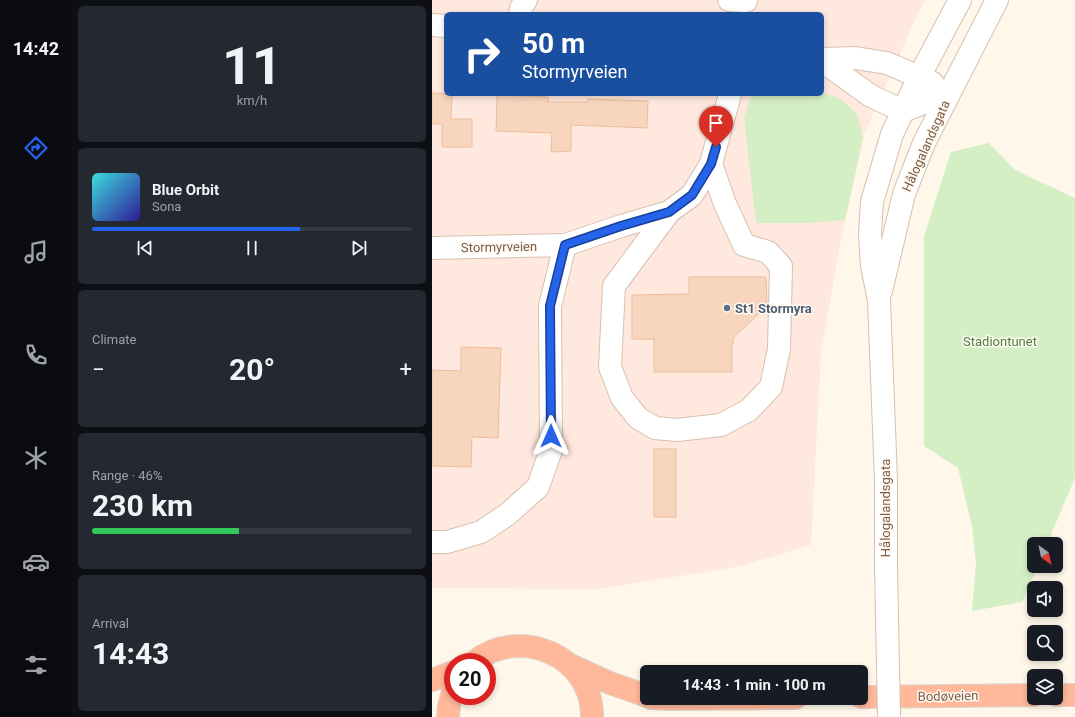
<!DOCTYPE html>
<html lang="en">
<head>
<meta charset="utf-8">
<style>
  body { margin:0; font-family:Roboto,sans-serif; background:#242831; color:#f1f3f6; height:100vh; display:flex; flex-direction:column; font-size:15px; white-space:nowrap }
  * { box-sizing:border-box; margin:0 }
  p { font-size:13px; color:#9ea1a6 }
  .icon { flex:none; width:22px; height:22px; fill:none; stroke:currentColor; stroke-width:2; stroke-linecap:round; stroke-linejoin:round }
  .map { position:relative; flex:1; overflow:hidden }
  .panel { display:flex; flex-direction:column; gap:6px; padding:6px; background:#0d0f14; width:360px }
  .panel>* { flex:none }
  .hud { position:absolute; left:12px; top:12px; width:380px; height:84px; border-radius:6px; box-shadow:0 2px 6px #0003; background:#1a4fa0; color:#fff; overflow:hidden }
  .needle { width:26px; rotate:147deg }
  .fabs { position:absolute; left:595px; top:537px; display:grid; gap:8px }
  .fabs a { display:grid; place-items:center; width:36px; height:36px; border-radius:6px; background:#171b24; box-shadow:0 2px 6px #0003; font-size:20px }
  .speed { position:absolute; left:12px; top:653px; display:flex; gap:8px; font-size:20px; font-weight:700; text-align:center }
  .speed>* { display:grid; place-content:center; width:52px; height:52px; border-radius:50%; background:#171b24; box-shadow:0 2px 6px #0003; line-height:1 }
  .speed .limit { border:6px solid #d22; background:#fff; color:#111 }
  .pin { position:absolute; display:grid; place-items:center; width:34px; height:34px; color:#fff; margin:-41px -17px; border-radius:50% 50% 50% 0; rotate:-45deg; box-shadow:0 0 4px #0007 }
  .pin .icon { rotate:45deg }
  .me { position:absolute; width:44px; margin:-22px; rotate:0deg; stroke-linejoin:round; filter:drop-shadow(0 0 3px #0008) }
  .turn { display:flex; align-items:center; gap:14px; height:84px; padding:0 12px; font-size:18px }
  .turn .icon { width:52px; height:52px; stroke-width:2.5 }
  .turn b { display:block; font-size:28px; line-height:34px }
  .big { font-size:30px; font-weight:700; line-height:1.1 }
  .panel .card { flex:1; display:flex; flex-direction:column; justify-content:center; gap:6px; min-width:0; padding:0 14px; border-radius:6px; background:#242831 }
  .panel .dial { align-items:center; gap:0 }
  .dial b { font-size:52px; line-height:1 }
  .song { display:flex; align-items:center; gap:12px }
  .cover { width:48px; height:48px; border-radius:6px; background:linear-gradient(135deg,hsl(180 70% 55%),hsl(250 70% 35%)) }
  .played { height:4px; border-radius:2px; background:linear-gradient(90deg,#2563eb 65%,#363941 65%) }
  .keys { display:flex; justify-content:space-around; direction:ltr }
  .heat { display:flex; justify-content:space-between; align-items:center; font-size:22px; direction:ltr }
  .charge { height:6px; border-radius:3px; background:linear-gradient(90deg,#34c759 46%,#363941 0) }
  .trip { position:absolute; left:208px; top:665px; width:228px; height:40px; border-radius:6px; background:#171b24; box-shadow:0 2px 6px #0003; font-weight:700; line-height:40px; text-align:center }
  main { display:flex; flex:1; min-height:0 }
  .tab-bar { display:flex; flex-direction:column; width:72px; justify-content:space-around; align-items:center; background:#090b0e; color:#9ea1a6 }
  .tab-bar .icon { width:28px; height:28px }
  .tab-bar .on { color:#2563eb }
  .tab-bar b { font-size:18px; color:#f1f3f6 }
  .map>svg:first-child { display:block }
</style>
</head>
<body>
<main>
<nav class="tab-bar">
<b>14:42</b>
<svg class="icon on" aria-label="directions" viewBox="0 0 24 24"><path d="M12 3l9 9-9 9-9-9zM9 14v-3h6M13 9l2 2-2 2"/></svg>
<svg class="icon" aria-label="music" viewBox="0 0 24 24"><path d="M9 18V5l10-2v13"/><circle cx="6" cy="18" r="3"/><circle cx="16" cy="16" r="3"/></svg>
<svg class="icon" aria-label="phone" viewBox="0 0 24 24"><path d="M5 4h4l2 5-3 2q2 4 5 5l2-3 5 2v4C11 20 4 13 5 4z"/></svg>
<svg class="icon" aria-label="climate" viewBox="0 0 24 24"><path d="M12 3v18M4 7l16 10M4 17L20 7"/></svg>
<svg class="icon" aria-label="car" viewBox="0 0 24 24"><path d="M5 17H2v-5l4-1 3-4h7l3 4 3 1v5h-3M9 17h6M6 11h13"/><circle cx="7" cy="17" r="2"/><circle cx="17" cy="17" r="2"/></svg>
<svg class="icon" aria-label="filters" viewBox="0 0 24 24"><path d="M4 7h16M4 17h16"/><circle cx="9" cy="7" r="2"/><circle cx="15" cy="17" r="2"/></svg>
</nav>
<section class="panel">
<div class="card dial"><b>11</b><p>km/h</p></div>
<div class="card">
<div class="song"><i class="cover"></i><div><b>Blue Orbit</b><p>Sona</p></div></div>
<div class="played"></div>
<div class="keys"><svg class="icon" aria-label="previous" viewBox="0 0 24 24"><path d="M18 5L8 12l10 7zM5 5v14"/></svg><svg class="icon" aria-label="pause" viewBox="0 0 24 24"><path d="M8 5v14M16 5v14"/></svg><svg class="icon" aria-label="next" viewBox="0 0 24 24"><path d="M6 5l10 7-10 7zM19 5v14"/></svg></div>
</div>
<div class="card"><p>Climate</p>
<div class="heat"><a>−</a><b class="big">20°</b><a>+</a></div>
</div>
<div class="card"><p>Range · 46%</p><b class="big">230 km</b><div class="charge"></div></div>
<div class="card"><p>Arrival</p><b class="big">14:43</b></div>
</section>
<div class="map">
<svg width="643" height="717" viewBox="0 0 643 717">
  <rect width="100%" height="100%" fill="#fff7e9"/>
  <path fill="#ffe8dd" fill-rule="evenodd" d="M0,0H493L481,24L433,132L408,245L389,353L379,545L309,566L168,589L0,588ZM14,14H390V94H14Z"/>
  <path fill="#d5efc5" d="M390,92L409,99L425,114L431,137L413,220L376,223H324L312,118L318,98L323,94H390Z
    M557,143L583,170L643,198V478L615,544H602V566H606L590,602L540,611L544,563L540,526L526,468L492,446V236L519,152Z"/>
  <path fill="#f8d6be" stroke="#ecbd9c" d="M0,93L20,94L19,119H40V147H10V124H0Z
    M65,95L116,97V102H156V99L216,101L215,128L139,125V151L119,152L120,133L64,131Z
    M257,277H334L335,306L301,338V344H300V372H222V339H200V295L257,294Z
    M29,347L69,348L66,438L40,437L39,467L0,466V370L29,371Z
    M222,449H244V517H222Z"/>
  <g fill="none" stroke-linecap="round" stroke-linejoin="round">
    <g stroke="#d6c1af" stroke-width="24">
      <path id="minor" d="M297,0L314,1
        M88,14L89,8L94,0
        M0,25L14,26
        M390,59L423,58L455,63L501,83
        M390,61L439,96L471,111L518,92
        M237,212L182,286L178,367L190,398L206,418L223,428L245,430L289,425L317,410L339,387L347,349L349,266L336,252L312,245L293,204L279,164
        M0,248L133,245L189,226L237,212L260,195L279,164L298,94
        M449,291L472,194L492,143L565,0
        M0,542H15L49,532L76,514L106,487L119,450L118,306L133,245
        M454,567V480L447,300L440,266L438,233L440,202L460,134L487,77L528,0"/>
    </g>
    <g stroke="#ddd5cf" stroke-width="24">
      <path id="highway" d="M42,662C88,625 161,656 160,717
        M138,665L178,683L215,696
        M0,680L21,672
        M624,695H643
        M429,697L602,695
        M219,698L236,699L363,698
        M16,717L17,706L21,691"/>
    </g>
    <use href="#minor" stroke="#fff" stroke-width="22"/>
    <use href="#highway" stroke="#ffb89a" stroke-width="22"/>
    <g stroke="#d6c1af" stroke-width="24" stroke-linecap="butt">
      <path id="minor-bridge" d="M454,567L457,717"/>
    </g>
    <use href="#minor-bridge" stroke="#fff" stroke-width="22"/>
  </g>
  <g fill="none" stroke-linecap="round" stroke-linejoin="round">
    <g stroke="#184099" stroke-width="10">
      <path id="route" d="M119,436L118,306L133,245L189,226L237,212L260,195L279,164L284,147"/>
    </g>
    <use href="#route" stroke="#2563eb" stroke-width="7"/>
  </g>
  <circle fill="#5c6f8a" stroke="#fffaf2" stroke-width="1.5" cx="295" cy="308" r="4"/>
  <g text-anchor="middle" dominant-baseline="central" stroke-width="3" stroke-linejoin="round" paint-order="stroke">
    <g font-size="13" fill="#7e5d48" stroke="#fffaf2">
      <text transform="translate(494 146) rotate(-66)">Hålogalandsgata</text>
      <text transform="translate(67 247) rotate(-1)">Stormyrveien</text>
      <text transform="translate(453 508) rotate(-90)">Hålogalandsgata</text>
      <text transform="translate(516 696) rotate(-1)">Bodøveien</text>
    </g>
    <g font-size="13" font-weight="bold" fill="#4e5e75" stroke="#fffaf2" text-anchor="start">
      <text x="303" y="308">St1 Stormyra</text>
    </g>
    <g font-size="13" fill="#4d7f3c" stroke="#fffaf2">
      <text x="568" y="341">Stadiontunet</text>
    </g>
  </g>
</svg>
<div class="fabs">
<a><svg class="needle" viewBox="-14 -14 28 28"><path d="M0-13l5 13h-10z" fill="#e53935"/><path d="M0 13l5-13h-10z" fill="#9ea1a6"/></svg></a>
<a><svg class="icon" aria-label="sound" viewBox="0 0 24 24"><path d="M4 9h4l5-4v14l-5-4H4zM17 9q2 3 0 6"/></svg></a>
<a><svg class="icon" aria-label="search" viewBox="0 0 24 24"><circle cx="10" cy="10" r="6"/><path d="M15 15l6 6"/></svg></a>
<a><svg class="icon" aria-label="layers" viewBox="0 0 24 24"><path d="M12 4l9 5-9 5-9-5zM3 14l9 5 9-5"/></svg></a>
</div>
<div class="speed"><div class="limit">20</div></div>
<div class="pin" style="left:284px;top:147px;background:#d93025"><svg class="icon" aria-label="arrive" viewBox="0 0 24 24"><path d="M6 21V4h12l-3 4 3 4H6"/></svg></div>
<svg class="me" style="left:119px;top:436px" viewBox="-20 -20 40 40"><path d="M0-17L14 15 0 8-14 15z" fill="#2563eb" stroke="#fff" stroke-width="4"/></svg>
<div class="trip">14:43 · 1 min · 100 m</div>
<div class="hud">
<div class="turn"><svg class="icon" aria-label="right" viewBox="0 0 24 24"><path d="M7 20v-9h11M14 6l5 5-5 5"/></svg><div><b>50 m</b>Stormyrveien</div></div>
</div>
</div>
</main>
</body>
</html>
